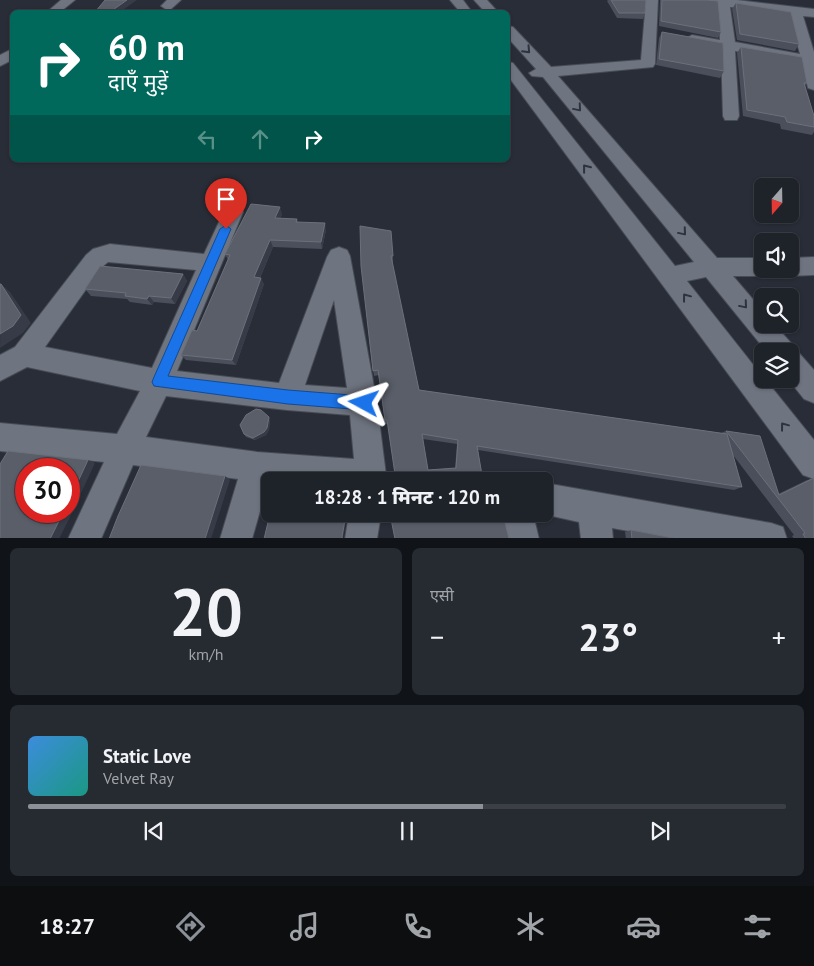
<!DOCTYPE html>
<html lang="hi">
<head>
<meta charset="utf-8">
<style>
  body { margin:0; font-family:"PT Sans","Noto Sans Devanagari",sans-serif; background:#262a31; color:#f1f3f6; height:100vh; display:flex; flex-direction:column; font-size:19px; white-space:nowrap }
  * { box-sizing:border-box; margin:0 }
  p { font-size:16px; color:#a1a4a8 }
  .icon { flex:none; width:28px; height:28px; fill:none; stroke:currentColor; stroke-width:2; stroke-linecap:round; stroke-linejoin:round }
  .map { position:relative; height:538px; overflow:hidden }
  .details { display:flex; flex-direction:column; gap:10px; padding:10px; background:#101317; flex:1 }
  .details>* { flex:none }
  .banner { position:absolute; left:10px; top:10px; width:500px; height:152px; border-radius:8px; box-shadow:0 1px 4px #0004,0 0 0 1px #3c3f46; background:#00695c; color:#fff; overflow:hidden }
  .needle { width:32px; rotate:200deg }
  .fabs { position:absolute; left:754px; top:178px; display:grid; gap:10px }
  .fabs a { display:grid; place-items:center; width:45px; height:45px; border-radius:8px; background:#1e2229; box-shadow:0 1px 4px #0004,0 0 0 1px #3c3f46; font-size:25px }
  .speed { position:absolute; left:15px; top:458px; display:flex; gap:10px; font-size:25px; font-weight:700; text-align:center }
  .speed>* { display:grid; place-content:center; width:65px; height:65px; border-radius:50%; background:#1e2229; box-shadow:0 1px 4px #0004,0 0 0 1px #3c3f46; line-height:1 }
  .speed .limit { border:8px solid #d22; background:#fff; color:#111 }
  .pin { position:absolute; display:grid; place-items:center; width:42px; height:42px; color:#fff; margin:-51px -21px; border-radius:50% 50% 50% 0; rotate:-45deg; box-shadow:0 0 5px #0007 }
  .pin .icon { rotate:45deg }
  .me { position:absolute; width:55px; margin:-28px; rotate:275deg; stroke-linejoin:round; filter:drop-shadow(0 0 4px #0008) }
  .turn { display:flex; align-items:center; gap:18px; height:105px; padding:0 15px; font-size:22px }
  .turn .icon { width:65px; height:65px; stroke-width:2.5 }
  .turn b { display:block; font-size:35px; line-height:42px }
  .lanes { display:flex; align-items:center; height:48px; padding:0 15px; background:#0003; justify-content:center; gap:25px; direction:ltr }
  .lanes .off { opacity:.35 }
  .big { font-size:38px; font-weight:800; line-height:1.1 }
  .details .widget { flex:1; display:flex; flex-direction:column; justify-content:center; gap:8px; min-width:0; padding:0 18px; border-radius:8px; background:#262a31 }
  .details .dial { align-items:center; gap:0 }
  .dial b { font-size:65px; line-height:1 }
  .song { display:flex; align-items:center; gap:15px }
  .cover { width:60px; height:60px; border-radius:8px; background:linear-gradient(135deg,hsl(210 70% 55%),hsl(170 70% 35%)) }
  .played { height:5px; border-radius:2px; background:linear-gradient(90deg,#8c9099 60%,#3c3f46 60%) }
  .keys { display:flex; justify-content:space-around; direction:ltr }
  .heat { display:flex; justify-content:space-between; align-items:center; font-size:28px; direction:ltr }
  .details .tiles { flex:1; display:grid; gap:10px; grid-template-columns:1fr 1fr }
  .widget:last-child { grid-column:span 2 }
  .trip { position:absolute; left:261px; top:472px; width:292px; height:50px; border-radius:8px; background:#1e2229; box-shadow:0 1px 4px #0004,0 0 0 1px #3c3f46; font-weight:800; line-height:50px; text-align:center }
  .tab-bar { display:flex; height:80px; justify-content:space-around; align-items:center; background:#0c0e10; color:#a1a4a8 }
  .tab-bar .icon { width:35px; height:35px }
  .tab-bar .active { color:#8c9099 }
  .tab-bar b { font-size:22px; color:#f1f3f6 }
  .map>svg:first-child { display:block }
</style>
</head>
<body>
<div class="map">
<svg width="814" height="539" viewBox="0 0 814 539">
  <rect width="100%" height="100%" fill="#282d37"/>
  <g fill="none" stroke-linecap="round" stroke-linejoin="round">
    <g stroke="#474b54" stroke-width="2">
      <path id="minor" d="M61,0H75L60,12H47Z
        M167,0H181L171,9L167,10L161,6Z
        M450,0H463L472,12H460Z
        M474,0H487L498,12H485Z
        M646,0H658L655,64L653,67L558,76L717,258H762V269H772L770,273L762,276H733L762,310V324H774L791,343L795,351L799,353L814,370V403L804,399L788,379H790V351H766L706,277L687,281L762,376V379H765L814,440V479L803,475L508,76V62L513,63L675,266L694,262L543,77L532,76L529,73L536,69L508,38V26L513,27L551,67L641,60Z
        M699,0H737L814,9V17L803,16L814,52V90L808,88L802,63L735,51L739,116L737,120H725L723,116L721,48L687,42L685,39L692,35L720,40L717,5L701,3ZM730,7L789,14L800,54L735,42Z
        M12,49V60L0,66V55Z
        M233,205L240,207L243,212L177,371L279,383L327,257L331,250L339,247L347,250L350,256L377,403L386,475L385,481H270L268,483L252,539H220L238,479L133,465L101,539H68L104,462L0,451V423L117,434L140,391L27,367L0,381V355L15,347L86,255L93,249L110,244L204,254L226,207ZM108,262L196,270L152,368L45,347L102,267ZM334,300L347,388L305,385ZM166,396L287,410L350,415L354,459L257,452L146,437Z
        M814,257V275L790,276L782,273L780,269H790V258Z
        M545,483L771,523L783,527L787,539H673L612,528L613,539H581L579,522L543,514H545Z
        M349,514H381L377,539H345Z
        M501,514H533L539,539H507Z"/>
    </g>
    <use href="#minor" fill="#6e7480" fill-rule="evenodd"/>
  </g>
  <path fill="#4a4f5b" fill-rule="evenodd" d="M608,0H646L645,13L643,19L617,18L607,1Z
    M660,0H707L721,32L718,38L659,26Z
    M736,3L799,44L795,51L737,40L732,9Z
    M662,32L724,71L720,78L656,65L659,38Z
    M741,47L807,83L805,86L814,116V132L812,135L781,129L780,124L743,116L737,53Z
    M282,214L280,219H297L298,223L326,230L322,249L273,247L260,278L264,284L236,365L186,360L181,355L197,331L228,260L225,254Z
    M360,226L393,256V262H392L419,390L721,433L726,431L778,494L807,480L814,478V539H794L792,536L794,535L733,455L742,487L734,490L478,450L483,481H396L388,424H385L379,375L374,376L370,347ZM423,439L457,444L455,468L428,470Z
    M183,274L187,281L175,304L154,302L152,305L130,302L127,299L91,296L85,289Z
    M270,419L269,430L266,435L255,440L246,437L244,434Z
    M631,530L678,539H626L625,532Z"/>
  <path fill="#363b47" d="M127,0H137L120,12H110Z
    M280,207L282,214L278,225L275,218Z
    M325,223L326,230L322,249L321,242Z
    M270,240L273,247L257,284L254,277Z
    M183,274L187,281L175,304L171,298Z
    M261,278L264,284L236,365L232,360Z
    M1,284L10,292L31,323L23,333L0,348Z
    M149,296L154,302L152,305L147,299Z
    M269,417L270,419L269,430L266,435L255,440L253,438Z
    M88,460L95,463L70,517L59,539H50L64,511H69V501Z
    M225,476L230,480L211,539H205Z
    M346,514H347L343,539L342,537Z"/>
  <path fill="#595e69" stroke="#6c707b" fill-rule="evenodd" d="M105,0H127L110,12H95Z
    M611,0H646L645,13H619Z
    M662,0H707L718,1L721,32L661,21Z
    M736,3L791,12L799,44L740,34Z
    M662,32L723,43L724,71L659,59Z
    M741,47L802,57L807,83H804L814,116V127L787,122L785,117L747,110Z
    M251,204L280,207L275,218L297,219L296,222L325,223L321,242L270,240L254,277L261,278L232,360L181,355L192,330L197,331L230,255L225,254Z
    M360,226L391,231L393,256H391L419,390L727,434L742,487L477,446L483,481H396L387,420H385L378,370L373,371L361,266ZM422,434L458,440L456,468L428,470Z
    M100,266L183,274L171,298L149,296L147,299L125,296L126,293L85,289Z
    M0,284H1L21,315L13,326L0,334Z
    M256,409L261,410L269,417L267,428L264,432L253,438L244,434L240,425L246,415Z
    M726,431L760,436L779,495L814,478V539H806L803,534L805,533Z
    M8,451L88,460L69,501V469H26V511H64L50,539H0V464Z
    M141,465L225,476L205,539H109L118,516Z
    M279,480H310L316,481H278Z
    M270,514H346L342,537L343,539H264Z
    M390,514H503L509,539H395Z
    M631,530L678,539H632Z"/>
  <defs><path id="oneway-chevron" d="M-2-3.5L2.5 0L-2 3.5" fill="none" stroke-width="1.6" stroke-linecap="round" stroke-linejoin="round" transform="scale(1.25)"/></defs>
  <g stroke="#2e333e">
    <use href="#oneway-chevron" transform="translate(527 50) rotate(47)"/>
    <use href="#oneway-chevron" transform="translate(578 108) rotate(50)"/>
    <use href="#oneway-chevron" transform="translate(586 168) rotate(-128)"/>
    <use href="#oneway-chevron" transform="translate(683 232) rotate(50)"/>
    <use href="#oneway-chevron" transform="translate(686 297) rotate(-127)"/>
    <use href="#oneway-chevron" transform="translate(744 305) rotate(50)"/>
    <use href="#oneway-chevron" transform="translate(784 426) rotate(-127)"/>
  </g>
  <path fill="#1a73e8" stroke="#114b97" d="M226,225L231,229L168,376L288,390L364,396L368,398L370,403L368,408L364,410L288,404L154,386L152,382L154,377L220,229Z"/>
</svg>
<div class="fabs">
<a><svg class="needle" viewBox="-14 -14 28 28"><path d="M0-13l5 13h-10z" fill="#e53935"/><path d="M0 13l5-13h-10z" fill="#a1a4a8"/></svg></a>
<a><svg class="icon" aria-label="sound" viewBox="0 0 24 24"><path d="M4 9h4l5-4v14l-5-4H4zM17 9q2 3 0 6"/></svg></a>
<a><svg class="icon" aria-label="search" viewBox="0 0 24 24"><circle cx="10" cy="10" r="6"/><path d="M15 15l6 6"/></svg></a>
<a><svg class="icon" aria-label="layers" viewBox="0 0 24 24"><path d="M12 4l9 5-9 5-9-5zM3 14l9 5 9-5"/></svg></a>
</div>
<div class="speed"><div class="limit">30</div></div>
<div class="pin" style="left:226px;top:229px;background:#d93025"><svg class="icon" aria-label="arrive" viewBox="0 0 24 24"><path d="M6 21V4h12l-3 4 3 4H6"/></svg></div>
<svg class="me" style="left:364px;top:403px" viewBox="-20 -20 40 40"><path d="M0-17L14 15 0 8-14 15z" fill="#1a73e8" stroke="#fff" stroke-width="4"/></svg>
<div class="trip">18:28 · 1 मिनट · 120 m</div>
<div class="banner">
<div class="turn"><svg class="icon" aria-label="right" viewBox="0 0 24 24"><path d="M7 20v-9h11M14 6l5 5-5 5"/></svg><div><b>60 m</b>दाएँ मुड़ें</div></div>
<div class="lanes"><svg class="icon off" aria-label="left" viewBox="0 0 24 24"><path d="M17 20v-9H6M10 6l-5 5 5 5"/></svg><svg class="icon off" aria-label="ahead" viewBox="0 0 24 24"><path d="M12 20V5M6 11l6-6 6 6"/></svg><svg class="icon" aria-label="right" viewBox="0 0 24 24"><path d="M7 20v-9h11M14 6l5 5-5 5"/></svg></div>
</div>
</div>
<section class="details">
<div class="tiles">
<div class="widget dial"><b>20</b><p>km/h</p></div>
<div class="widget"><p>एसी</p>
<div class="heat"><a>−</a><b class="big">23°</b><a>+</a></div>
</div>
<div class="widget">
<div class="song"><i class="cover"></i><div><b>Static Love</b><p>Velvet Ray</p></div></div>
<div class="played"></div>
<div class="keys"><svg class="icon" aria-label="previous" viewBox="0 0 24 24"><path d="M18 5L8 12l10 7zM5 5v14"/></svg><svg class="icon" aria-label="pause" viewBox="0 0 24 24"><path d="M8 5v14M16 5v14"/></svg><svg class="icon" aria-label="next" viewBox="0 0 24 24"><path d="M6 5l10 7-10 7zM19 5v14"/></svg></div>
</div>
</div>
</section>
<nav class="tab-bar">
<b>18:27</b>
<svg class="icon active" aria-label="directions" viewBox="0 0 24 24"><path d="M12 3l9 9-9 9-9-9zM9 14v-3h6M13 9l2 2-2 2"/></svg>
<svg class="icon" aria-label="music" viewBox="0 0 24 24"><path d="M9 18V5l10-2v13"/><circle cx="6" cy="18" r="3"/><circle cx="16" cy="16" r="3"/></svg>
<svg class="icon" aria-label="phone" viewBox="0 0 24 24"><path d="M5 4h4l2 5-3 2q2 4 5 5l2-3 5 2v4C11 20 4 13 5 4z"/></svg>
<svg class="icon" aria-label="climate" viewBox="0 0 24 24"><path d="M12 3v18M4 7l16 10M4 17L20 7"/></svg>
<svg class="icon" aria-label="car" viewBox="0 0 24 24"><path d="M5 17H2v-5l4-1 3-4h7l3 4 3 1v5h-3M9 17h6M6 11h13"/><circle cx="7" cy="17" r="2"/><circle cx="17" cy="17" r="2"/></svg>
<svg class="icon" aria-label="filters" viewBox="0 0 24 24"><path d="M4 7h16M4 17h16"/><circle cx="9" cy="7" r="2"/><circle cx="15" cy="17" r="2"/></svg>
</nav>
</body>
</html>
